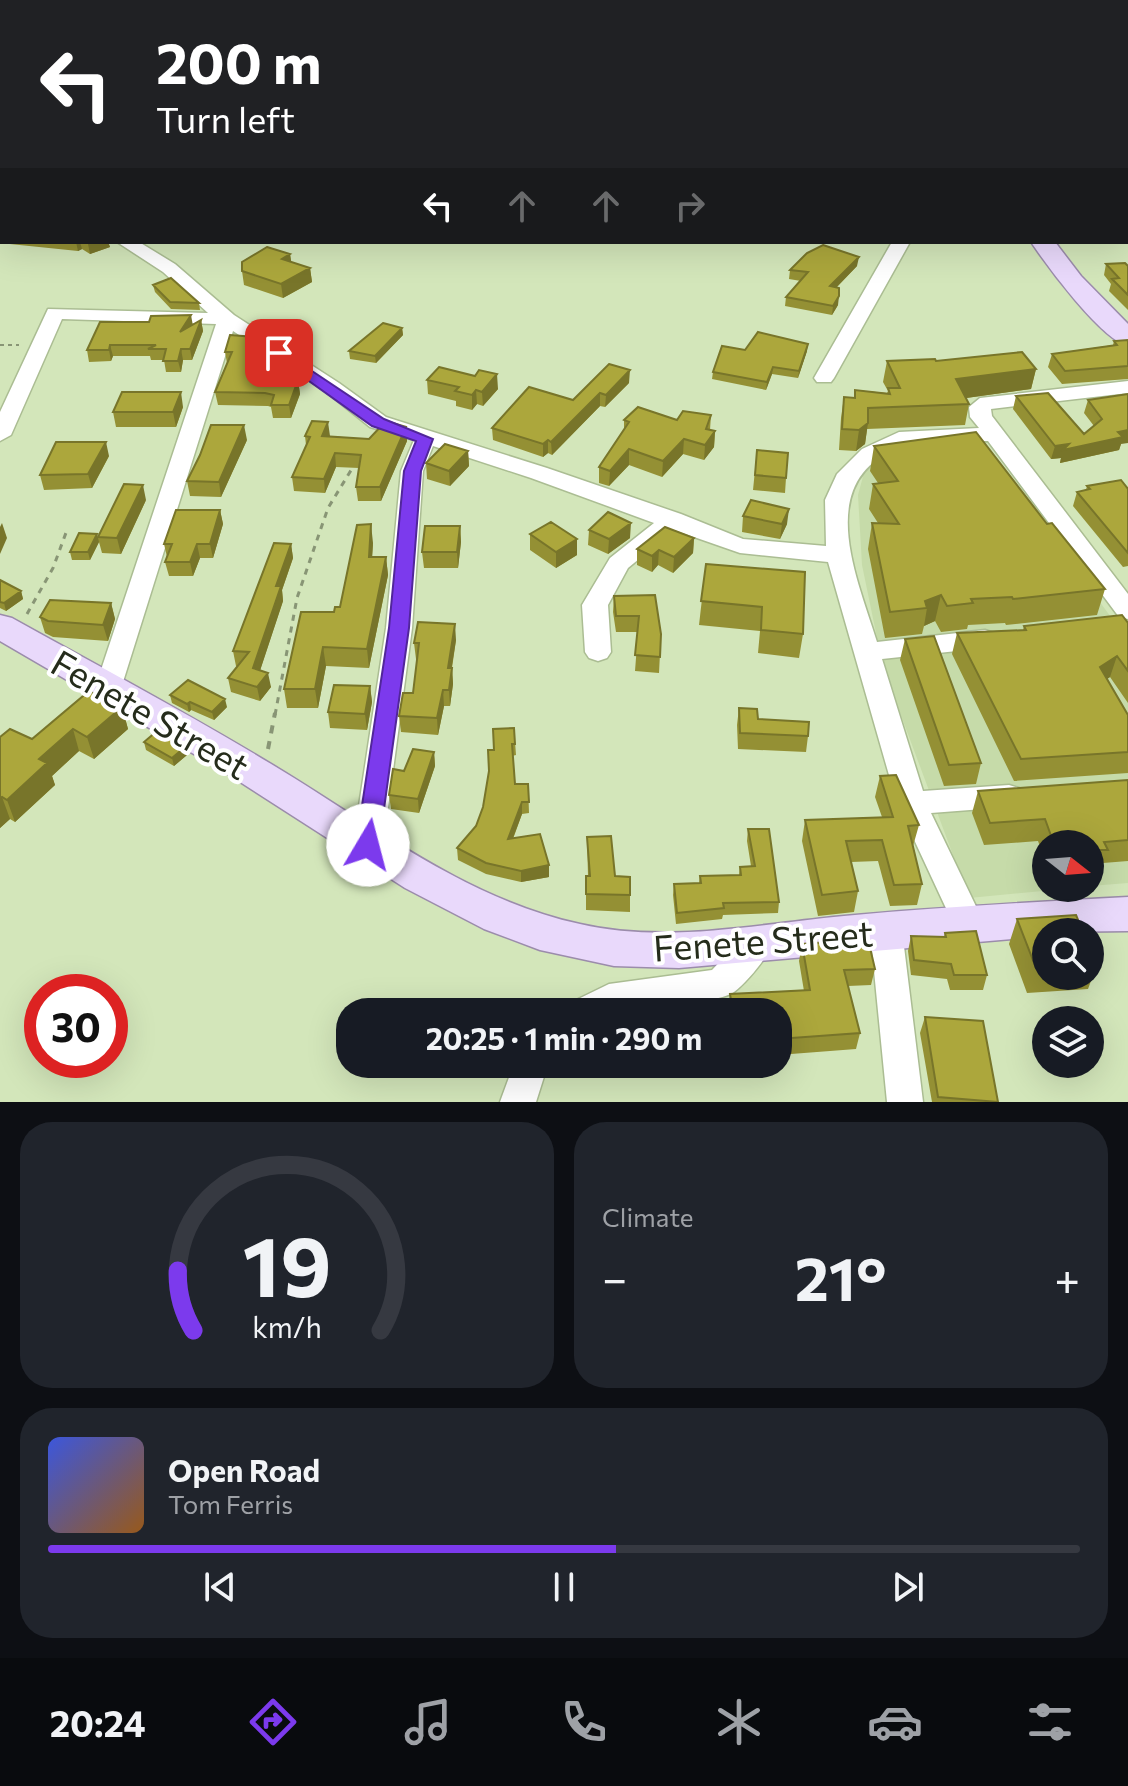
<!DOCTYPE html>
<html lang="en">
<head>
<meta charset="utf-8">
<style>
  body { margin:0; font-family:Commissioner,sans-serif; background:#20242c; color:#f1f3f6; height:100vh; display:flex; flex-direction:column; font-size:30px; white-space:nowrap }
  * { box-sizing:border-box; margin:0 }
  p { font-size:26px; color:#9ea1a6 }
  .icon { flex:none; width:44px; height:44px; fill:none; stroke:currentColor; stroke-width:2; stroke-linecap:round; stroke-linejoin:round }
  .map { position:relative; height:1102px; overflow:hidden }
  .sheet { display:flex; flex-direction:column; gap:20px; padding:20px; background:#0d0f14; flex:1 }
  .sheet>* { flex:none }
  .guide { position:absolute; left:0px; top:0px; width:1128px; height:244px; box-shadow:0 8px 32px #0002; background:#202124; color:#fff; overflow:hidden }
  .needle { width:52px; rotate:107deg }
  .tools { position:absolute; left:1032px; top:830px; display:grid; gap:16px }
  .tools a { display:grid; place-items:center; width:72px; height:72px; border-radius:50%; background:#171b24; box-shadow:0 8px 32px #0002; font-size:40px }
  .speed { position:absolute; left:24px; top:974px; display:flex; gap:16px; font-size:40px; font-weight:700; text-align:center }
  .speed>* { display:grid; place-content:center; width:104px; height:104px; border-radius:50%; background:#171b24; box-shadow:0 8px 32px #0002; line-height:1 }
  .speed .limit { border:12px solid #d22; background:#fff; color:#111 }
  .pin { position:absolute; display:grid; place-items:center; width:68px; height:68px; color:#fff; margin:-34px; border-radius:16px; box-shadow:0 4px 12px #0006 }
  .me { position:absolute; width:88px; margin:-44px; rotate:8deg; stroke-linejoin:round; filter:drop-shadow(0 0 6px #0008) }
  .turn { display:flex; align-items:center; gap:28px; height:168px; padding:0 24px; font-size:36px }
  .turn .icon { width:104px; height:104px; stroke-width:2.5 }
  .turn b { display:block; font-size:56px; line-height:68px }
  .lanes { display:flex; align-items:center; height:76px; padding:0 24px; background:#0003; justify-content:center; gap:40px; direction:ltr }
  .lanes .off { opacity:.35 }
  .big { font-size:60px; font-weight:700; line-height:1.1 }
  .sheet .widget { flex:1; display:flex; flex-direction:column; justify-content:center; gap:12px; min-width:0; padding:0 28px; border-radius:32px; background:#20242c }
  .sheet .dial { align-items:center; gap:0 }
  .dial svg { height:208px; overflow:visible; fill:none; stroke:#363941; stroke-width:7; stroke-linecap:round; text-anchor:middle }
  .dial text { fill:#f1f3f6; stroke:none }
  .song { display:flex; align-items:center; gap:24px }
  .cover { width:96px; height:96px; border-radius:12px; background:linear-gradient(135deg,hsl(230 70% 55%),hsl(30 70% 35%)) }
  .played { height:8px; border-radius:4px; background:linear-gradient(90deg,#7c3aed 55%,#363941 55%) }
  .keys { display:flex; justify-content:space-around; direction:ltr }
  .heat { display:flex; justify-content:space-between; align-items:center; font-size:44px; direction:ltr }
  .sheet .tiles { flex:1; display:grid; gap:20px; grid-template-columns:1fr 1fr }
  .widget:last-child { grid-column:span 2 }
  .trip { position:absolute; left:336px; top:998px; width:456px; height:80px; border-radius:32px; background:#171b24; box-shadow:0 8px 32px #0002; font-weight:700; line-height:80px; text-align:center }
  .dock { display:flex; height:128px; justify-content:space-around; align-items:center; background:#090b0e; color:#9ea1a6 }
  .dock .icon { width:56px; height:56px }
  .dock .on { color:#7c3aed }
  .dock b { font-size:36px; color:#f1f3f6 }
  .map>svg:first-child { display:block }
</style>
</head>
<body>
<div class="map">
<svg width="1128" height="1102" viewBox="0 0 1128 1102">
  <rect width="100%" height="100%" fill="#d3e6ba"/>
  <path fill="#c6dba9" d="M984,446L1128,640V883L1090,886V844H1046V888H1074L969,898L883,667L862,565L858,495L865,469Z"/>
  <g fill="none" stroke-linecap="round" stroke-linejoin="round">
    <g stroke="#abbd93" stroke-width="3">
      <path id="minor" d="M777,0H789L790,2H778Z
        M117,242H139L175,264L234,315L339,383L386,417L547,468L681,514L743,539L826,546L825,500L837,474L862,449L899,432L979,428L970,417L969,407L980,398L1128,381V393L991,409L992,416L1128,594V619L1119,617L988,441C964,442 922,439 901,447C812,480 857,577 877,642L985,630L994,633L998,639L994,645L985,648L882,659L923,791L1009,785L1019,788L1024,796L1019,804L1009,807L931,813L985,925L980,934L969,938L958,934L897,803L828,562L740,553L674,530L628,568L608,605L611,652L607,658L598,661L589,658L585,652L582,605L610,558L654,523L531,478L433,446L423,471L412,628L383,845L379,853L368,857L357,853L353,845L386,628L401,471L414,440L370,427L325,391L233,331L122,685L118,692L109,694L100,692L96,685L216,324L62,319L11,435L0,441V412L48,309L208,313L163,272Z
        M892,242H910L834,378L831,382H817L814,378Z
        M886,917L897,921L902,930L923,1102H887L870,930L875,921Z
        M757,931L768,934L773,944C765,960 748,981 734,992C715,1006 595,1012 567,1012L572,1002L609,984L712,970L746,934Z
        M514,1064H548L536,1102H500Z"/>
    </g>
    <g stroke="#9b8cab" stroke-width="3">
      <path id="major" d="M919,0H935L936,2H918Z
        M1031,242H1055L1081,276L1128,324V346C1101,339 1048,267 1031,242Z
        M0,615L12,618C102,668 193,716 281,770C376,828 469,900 580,924C666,944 758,924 844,916C939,907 1033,902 1128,897V931L1046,932V936L679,968L614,966L540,950L484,929L405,888L223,771L0,641Z"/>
    </g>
    <path stroke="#889575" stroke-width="2" stroke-dasharray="4 4" stroke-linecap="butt" d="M0,345H19"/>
    <path stroke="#889575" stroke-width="3" stroke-dasharray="6 6" stroke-linecap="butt" d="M27,614L53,568L67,530
      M275,715L297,598L328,508L353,467"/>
    <path stroke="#889575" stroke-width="4" stroke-dasharray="8 8" stroke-linecap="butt" d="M268,749L275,713"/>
    <use href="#minor" fill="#fff" fill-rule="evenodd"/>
    <use href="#major" fill="#e9d9fb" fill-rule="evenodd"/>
  </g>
  <path fill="#949034" d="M0,172L2,173V242H108L110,247L90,254L82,249L78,251L0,243V231L2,230L0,220Z
    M290,254L291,262L310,268L312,282L283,298L244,285L242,271Z
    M1106,264L1128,266V310L1109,291L1111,284L1104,275Z
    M857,266L836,288L838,305L832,315L785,306L786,297L801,281L789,279L790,270Z
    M153,285L199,303L200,310L171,309L155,292Z
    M201,320L203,331L192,360H183L181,372H166L164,360H151L150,356H113L111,361L89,362L87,350L193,325Z
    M402,328L403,335L376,363L350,359L349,351Z
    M255,337L257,350L256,353L258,363L290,361L291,380H298L300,394L291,418H273L271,407L268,406L218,405L215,392L227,363L225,352Z
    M1128,340V379L1062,384L1048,367L1052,354L1113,345L1114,341Z
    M745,350L807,351L798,378L772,374L766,390L712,379L713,372Z
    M887,361H936L1036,369L1031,389L966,398L969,404L965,425L867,429L865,444L856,451L839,450L841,418L844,397L854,398L855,390L887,393L888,391L883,382Z
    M427,380L498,389L483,406L477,404L472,410L456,406V401L428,394Z
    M629,383L605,407L600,406L552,455L548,453L543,457L493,440L492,428L573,400Z
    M1016,396L1084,434L1094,426L1084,413L1088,400L1121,444L1119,450L1060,463L1061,458L1051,459L1013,409Z
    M183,407L176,427H116L113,412Z
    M711,415L710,430L715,431L714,447L704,460L683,454L662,477L629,465L609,486L599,483V467L624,429V420H677Z
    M406,427L407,441L381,501H358L356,487L359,468L336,467L325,493L294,491L292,477L306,445L305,436H330L369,439Z
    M247,440L221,497L190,496L187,481Z
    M874,446L1047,524L1105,589L1097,615L1006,625L1005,623L968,625L967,629L941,632L935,621L924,626L922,634L885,638L868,549L872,523H878L869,509L873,484L878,483L870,471Z
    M757,450L786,478L785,493L753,490Z
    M468,451L469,466L450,486L427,479L426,463Z
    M109,456L92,488L44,490L40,475Z
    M1087,486L1128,489V566L1123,567L1073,506L1077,492L1086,490Z
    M146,500L121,554L102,553L99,542L90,560H72L70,552L98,537Z
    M220,510L223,524L213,558H200L193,576H169L165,562L167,557L164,544Z
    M743,516L787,524L780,539L742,532Z
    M460,526L461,542L458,568H424L422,552Z
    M589,530L630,538L608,554L588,545Z
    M530,534L577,555L556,568L530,550Z
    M694,538L693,553L673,573L658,565L652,572L637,565V549Z
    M373,543L372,557H386L388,575L369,668L326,666L318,708H287L284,689L334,612L340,607Z
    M291,544L293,558L282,590L283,601L260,670L271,687L260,701L231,692L228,678L237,666H236L233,651Z
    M706,564L803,634L799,658L758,653L760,631L699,625Z
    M0,580L21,591L23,599L6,611L0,608Z
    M655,595L661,634L659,673L635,671L638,632H616L613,612L614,596Z
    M111,603L115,619L108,641L53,637L45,633L40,617Z
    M1128,623V703L1110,677L1107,679L1128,715V773L1014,781L952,654L957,633L1023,630L1024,626Z
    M905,639L981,763L976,784L944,786L900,660Z
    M456,640L452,668L453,684L450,706H444L438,735L401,732L399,716L413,693L417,659H416L414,643Z
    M370,686L372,702L367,730L330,728L328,712Z
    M170,695L227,707L214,720L191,710L189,712L172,703Z
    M122,707L128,729L94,759L79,751L52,776L55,785L15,822L10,819L0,828V737L32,739Z
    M739,708L758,719L808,736L806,752L738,749L737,725Z
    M514,728L516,755L512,756L515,784H528L529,813L522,814L513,839L549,877L521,882L486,874L458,860L457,848L476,826L483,807L494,750Z
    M144,742L185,747L187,755L174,766L146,750Z
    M434,752L435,766L419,813L391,809L389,795L404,771Z
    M880,776L919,825L913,846L922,884L917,905L890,906L878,861L851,862L858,891L854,912L818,916L802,841L805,820L882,817L875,797Z
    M1128,780V861L1103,863L1100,871L1090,872V844H1046V863L1038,841L984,845L972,813L978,791Z
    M748,829L779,902L778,913L723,915L722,919L676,924L673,895L674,884L699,883L700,876L739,875L740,867L751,866L747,841Z
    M587,837L615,876L630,877V912L586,910V876H588Z
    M1017,919L1046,932V976H1090V948L1097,965L1088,989L1027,993L1009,944Z
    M945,933L987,975L983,990H950L947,979L911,975L908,951L911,936L944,937Z
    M802,944L875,969L871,985L848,986L860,1033L856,1049L778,1055V1012H728L730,994L804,991L799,961Z
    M925,1017L998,1102H932L920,1033Z"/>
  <path fill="#78752a" d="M76,242H80L82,249L78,251Z
    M95,242H108L110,247L90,254L88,244Z
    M290,254L292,267L282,259Z
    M859,257L857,266L829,295L830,286Z
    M310,268L312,282L283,298L281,284Z
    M839,296L838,305L832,315L833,306Z
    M191,315L193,326L180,332Z
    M201,320L203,331L192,360L190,349Z
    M402,328L403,335L376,363L375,356Z
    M255,337L257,350L254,360L257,353L259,366L253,363L250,353Z
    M808,344L807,351L798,378L799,371Z
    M110,345L113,356L111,361L109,350Z
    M181,349L183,360L181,372L178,361Z
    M290,361L292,374L290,393L289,380Z
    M773,367L772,374L766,390L767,382Z
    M1036,369L1031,389L952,400L956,379Z
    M630,370L629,383L605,407L606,395Z
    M497,374L498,389L483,406L482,392Z
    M298,380L300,394L291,418L289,405Z
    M476,390L477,404L472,410V395Z
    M181,392L183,407L176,427L173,412Z
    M600,393V406L552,455L551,442Z
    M328,422L330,436H322Z
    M868,423L865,444L856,451L859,430Z
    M244,425L247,440L221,497L219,482Z
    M406,427L407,441L381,501L380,487Z
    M1128,430V443L1121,444L1119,450L1060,463L1061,458L1051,459L1055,446Z
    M715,431L714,447L704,460L705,445Z
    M684,439L683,454L662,477L663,461Z
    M548,440V453L543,457V444Z
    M106,442L109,456L92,488L88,474Z
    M629,449V465L609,486L610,471Z
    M468,451L469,466L450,486L449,471Z
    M335,453L336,467L325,493L324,479Z
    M143,485L146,500L121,554L117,538Z
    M789,509L787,524L780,539L782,524Z
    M220,510L223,524L213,558L210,544Z
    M2,523L7,538L0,554V527Z
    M631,523L630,538L608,554L609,539Z
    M371,524L373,543L371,575L369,557Z
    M460,526L461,542L458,568L457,552Z
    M97,534L99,542L90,560L88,552Z
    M694,538L693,553L673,573L674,557Z
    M577,539V555L556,568V552Z
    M197,544L200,558L193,576L190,562Z
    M291,544L293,558L282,590L283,601L256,683L253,668L276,586Z
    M659,550L658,565L652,572V556Z
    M386,557L388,575L369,668L367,649Z
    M21,591L23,599L6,611L4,603Z
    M941,595L935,621L924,626L927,608L925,601Z
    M111,603L115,619L108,641L103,625Z
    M455,624L456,640L449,684L448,668Z
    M323,647L326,666L318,708L315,689Z
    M1117,656L1110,677L1093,688L1100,667Z
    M452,668L453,684L450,706L449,690Z
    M268,673L271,687L260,701L257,687Z
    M370,686L372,702L367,730L365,714Z
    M443,690L444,706L438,735L437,718Z
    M225,699L227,707L214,720L212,712Z
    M190,702L191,710L189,712L187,704Z
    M122,707L128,729L94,759L87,737Z
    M73,729L79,751L52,776L55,785L15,822L7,800L39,759Z
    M185,747L187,755L174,766L172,758Z
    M434,752L435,766L419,813L418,799Z
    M2,797L10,819L0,828V798Z
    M522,802V814L508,851V839Z
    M549,865V877L521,882V871Z"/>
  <path fill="#aca73c" stroke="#78752a" stroke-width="2" d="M0,172L2,173V213L0,212Z
    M823,245L859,257L830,286L839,288V296L833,306L786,297L808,272L790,270L807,253Z
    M267,247L290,254L282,259L310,268L281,284L242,271V262Z
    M1125,263L1128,266V295L1112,279L1119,278L1106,264Z
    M171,278L199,303L170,302L153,285Z
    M191,315L180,332L201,320L190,349H181L178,361H163L166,349H148L156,345H110L109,350H87L100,322H149L151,316Z
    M383,323L402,328L375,356L349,351Z
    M758,332L808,344L799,371L773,367L767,382L713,372L722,346L745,350Z
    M230,335L255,337L250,353H257L253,363L290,361L289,380H298L289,405H271L274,395L265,393L215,392L232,352H225Z
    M1128,340V366L1065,371L1052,354L1117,345L1114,341Z
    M1022,352L1036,369L956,379L969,404L868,408V423L859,430L842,429L844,397L855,398V390L890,394L888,388H900L887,361L935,359L936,361Z
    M609,364L630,370L606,395L600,393L551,442L548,440L543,444L492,428L529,387L573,400Z
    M439,367L475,376L479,370L497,374L482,392L476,390L472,395L455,391L459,387L427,380Z
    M122,392H181L173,412H113Z
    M1048,393L1084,434L1102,419L1088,400L1128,394V430L1118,432L1123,437L1063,450L1069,444L1055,446L1016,396Z
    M638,407L677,420L683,411L711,415L706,429L715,431L705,445L684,439L663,461L629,449L610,471L599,467L629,422L624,420Z
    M312,421L328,422L322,436L369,439L386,421L406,427L380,487H356L361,455L335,453L324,479L292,477L310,437L305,436Z
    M211,425H244L219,482L187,481L200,455Z
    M976,432L1047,524L1052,523L1105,589L1013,599L1012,597L971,599L973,603L947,606L941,595L925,601L927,608L890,612L872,523L899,524L873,484L898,481L874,446Z
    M56,442H106L88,474L40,475Z
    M445,444L468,451L449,471L426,463Z
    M757,450L788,453L786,478L755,475Z
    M1121,480L1128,489V553L1077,492L1090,489L1087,486Z
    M124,484L143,485L117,538L98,537Z
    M751,500L789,509L782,524L743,516Z
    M176,510H220L210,544H197L190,562H165L172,544H164Z
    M608,512L631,523L609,539L589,530Z
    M551,522L577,539L556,552L530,534Z
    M371,524L369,557H386L367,649L323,647L315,689H284L301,612H334L335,607H340L357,525Z
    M425,526H460L457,552H422Z
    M665,527L694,538L674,557L659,550L652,556L637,549Z
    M79,533L97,534L88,552H70Z
    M274,543L291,544L276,586H281L253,668L268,673L257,687L228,678L249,652L233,651Z
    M706,564L805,572L803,634L761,630L762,607L701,601Z
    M0,580L21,591L4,603L0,602Z
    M655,595L661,634L660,657L635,655L639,616H616L614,596Z
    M50,600L111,603L103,625L48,621L40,617Z
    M1122,615L1128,623V671L1117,656L1100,667L1128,715V752L1021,759L957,633L1026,630L1024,626Z
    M418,622L455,624L448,668H452L449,690H443L437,718L399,716L403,693H413L419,643H414Z
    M934,636L981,763L949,765L905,639Z
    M188,680L225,699L212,712L190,702L187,704L170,695Z
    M334,685L370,686L365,714L328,712Z
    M89,691L122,707L87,737L73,729L39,759L47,763L7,800L2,797L0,798V737L10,729L32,739Z
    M739,708L757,709L758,719L809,722L808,736L740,733Z
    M514,728L515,744H512L515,784H528L529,802H522L508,839L540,834L549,865L521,871L486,863L457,848L476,826L483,807L489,771L488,750H494L493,729Z
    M157,731L185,747L172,758L144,742Z
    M413,749L434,752L418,799L389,795L393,769L404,771Z
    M896,775L919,825L908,826L922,884L894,885L882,840L846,841L858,891L822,895L805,820L893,817L880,776Z
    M1128,780V840L1104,842L1108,850H1090V844H1054L1045,819L990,823L978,791Z
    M748,829H769L779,902L723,903L724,908L677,913L674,884L701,883L700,876L741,875L740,867L755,866Z
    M611,836L615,876L630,877V895L586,894V876H590L587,837Z
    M1076,915L1083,932H1046V968H1036L1017,919Z
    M976,931L987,975H954L951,964L914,960L911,936L946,937L945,933Z
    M868,939L875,969L844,970L860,1033L778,1039V1012H733L730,994L810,990L802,944Z
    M1090,948L1097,965H1090Z
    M925,1017L983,1021L998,1102L938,1097Z"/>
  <path fill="#7c3aed" stroke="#51269a" stroke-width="2" d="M279,349L384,419L433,439L421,471L409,628L379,845L376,852L368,854L360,852L356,845L389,628L404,471L416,441L372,426L274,356V350Z"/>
  <g text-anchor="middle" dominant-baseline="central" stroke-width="8" stroke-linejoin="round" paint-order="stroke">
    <g font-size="36" fill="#252c1b" stroke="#fff">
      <text transform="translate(151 713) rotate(30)">Fenete Street</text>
      <text transform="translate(763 939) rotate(-4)">Fenete Street</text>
    </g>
  </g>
</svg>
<div class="tools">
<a><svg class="needle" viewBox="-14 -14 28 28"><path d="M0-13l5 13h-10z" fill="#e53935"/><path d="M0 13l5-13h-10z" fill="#9ea1a6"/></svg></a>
<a><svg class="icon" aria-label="search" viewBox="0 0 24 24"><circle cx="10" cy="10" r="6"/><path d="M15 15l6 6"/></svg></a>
<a><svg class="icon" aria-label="layers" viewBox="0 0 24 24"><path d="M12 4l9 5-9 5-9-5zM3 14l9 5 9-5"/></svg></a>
</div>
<div class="speed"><div class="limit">30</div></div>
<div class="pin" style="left:279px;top:353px;background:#d93025"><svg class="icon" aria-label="arrive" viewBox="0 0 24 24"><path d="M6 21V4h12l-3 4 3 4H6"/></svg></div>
<svg class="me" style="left:368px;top:845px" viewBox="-20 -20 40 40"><circle r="19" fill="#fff"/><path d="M0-13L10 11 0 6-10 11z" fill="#7c3aed"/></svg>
<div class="trip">20:25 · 1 min · 290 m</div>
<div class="guide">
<div class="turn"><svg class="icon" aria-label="left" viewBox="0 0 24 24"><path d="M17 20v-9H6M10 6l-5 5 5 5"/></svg><div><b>200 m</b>Turn left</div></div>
<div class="lanes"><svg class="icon" aria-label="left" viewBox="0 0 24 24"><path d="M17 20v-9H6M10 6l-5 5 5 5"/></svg><svg class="icon off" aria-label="ahead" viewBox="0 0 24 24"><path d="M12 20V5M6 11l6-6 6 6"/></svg><svg class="icon off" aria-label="ahead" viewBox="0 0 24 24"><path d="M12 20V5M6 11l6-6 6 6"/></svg><svg class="icon off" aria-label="right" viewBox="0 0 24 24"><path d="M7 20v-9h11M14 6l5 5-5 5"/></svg></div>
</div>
</div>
<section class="sheet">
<div class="tiles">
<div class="widget dial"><svg viewBox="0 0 100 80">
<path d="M14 69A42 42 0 1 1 86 69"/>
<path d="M14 69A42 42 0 0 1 8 46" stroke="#7c3aed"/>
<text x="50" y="56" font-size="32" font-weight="700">19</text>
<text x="50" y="72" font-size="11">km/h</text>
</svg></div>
<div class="widget"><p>Climate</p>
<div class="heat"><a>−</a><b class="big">21°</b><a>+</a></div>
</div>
<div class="widget">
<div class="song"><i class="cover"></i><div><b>Open Road</b><p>Tom Ferris</p></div></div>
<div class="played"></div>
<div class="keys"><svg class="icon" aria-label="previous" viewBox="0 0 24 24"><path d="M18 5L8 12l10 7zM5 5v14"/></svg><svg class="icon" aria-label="pause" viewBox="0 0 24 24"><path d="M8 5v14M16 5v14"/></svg><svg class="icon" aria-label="next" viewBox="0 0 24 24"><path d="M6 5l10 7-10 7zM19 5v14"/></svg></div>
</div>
</div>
</section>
<nav class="dock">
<b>20:24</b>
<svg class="icon on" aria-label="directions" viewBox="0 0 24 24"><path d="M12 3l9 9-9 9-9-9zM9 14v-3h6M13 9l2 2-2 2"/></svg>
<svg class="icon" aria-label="music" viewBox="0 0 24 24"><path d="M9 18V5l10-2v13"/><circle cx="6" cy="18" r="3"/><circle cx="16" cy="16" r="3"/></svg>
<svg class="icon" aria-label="phone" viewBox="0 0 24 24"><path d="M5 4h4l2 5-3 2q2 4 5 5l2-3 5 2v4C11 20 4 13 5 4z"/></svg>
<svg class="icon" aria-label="climate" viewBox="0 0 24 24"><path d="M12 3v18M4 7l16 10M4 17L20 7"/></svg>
<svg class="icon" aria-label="car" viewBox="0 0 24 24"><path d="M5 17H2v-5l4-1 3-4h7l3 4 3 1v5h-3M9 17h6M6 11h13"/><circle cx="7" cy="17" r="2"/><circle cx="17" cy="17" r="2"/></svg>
<svg class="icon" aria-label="filters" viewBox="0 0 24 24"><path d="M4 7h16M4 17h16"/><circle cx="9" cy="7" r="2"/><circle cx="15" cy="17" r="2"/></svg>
</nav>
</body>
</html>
